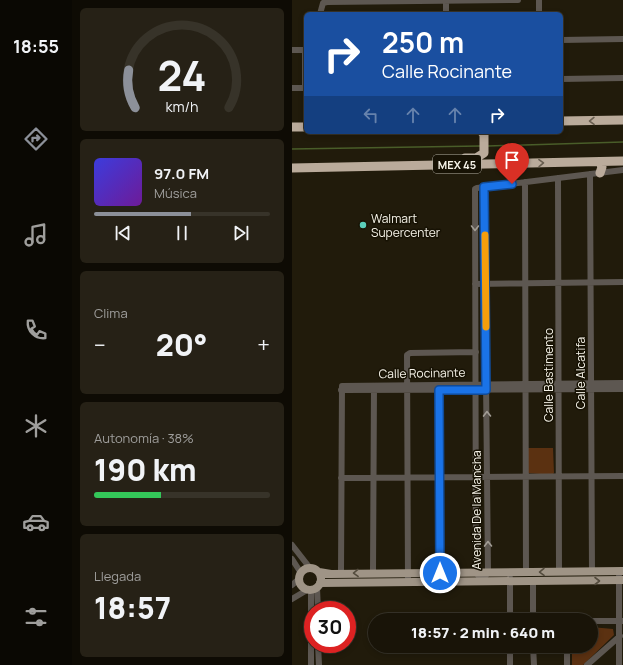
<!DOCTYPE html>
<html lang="es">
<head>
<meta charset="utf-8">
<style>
  body { margin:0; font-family:Manrope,sans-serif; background:#262116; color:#f1f3f6; height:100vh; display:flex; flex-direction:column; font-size:15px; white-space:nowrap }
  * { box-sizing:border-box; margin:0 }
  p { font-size:13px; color:#9f9e9c }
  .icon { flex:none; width:22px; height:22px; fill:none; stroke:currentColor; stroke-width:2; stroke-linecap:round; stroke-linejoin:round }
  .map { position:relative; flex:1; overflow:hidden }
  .panel { display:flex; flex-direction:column; gap:8px; padding:8px; background:#0e0b04; width:220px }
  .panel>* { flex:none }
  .hud { position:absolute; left:12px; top:12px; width:259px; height:122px; border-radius:6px; box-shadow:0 2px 6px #0003,0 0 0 1px #373329; background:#1a4fa0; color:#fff; overflow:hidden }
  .speed { position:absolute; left:12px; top:601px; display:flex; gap:8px; font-size:20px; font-weight:700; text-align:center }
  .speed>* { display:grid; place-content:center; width:52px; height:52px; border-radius:50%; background:#191408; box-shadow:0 2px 6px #0003,0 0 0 1px #373329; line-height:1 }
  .speed .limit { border:6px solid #d22; background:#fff; color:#111 }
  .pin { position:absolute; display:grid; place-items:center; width:34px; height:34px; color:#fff; margin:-41px -17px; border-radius:50% 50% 50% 0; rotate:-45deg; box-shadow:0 0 4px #0007 }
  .pin .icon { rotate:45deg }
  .me { position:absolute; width:44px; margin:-22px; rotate:0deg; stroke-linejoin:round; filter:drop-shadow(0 0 3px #0008) }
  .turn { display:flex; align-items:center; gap:14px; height:84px; padding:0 12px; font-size:18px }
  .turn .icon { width:52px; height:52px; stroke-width:2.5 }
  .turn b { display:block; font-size:28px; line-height:34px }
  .lanes { display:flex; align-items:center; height:38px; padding:0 12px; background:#0003; justify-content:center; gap:20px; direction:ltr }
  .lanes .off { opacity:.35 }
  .big { font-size:30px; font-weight:800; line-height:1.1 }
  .panel .tile { flex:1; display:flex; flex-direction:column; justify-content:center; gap:6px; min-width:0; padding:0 14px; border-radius:6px; background:#262116 }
  .panel .dial { align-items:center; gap:0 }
  .dial svg { height:104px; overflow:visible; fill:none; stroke:#373329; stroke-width:7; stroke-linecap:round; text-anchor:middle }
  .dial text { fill:#f1f3f6; stroke:none }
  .song { display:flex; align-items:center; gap:12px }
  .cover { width:48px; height:48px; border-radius:6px; background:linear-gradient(135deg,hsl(240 70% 55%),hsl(280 70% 35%)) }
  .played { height:4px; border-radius:2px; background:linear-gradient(90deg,#8c9099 55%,#373329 55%) }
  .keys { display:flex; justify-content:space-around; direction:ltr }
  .heat { display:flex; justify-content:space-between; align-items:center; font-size:22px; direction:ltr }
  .charge { height:6px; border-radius:3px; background:linear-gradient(90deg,#34c759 38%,#373329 0) }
  .trip { position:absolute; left:76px; top:613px; width:230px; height:40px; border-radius:20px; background:#191408; box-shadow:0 2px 6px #0003,0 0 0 1px #373329; font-weight:800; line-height:40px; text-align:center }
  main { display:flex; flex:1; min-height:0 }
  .dock { display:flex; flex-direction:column; width:72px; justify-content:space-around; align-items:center; background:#0a0803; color:#9f9e9c }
  .dock .icon { width:28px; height:28px }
  .dock .selected { color:#8c9099 }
  .dock b { font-size:18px; color:#f1f3f6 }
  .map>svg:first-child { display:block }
</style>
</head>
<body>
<main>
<nav class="dock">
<b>18:55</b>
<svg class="icon selected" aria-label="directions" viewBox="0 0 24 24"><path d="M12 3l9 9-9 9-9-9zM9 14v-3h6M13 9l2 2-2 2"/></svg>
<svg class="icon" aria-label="music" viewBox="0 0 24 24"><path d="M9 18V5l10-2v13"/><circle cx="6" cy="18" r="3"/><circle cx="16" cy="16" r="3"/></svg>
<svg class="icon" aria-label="phone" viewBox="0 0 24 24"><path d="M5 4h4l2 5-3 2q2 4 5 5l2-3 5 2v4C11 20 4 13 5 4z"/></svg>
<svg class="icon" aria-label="climate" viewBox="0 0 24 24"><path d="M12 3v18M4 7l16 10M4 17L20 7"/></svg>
<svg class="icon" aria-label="car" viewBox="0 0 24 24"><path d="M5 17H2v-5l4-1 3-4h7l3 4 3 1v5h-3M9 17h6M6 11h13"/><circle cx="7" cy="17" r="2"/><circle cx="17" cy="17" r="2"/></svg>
<svg class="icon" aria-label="filters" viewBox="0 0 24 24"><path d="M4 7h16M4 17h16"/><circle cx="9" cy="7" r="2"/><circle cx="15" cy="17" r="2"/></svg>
</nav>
<section class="panel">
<div class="tile dial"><svg viewBox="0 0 100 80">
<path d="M14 69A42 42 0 1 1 86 69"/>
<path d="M14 69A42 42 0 0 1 9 40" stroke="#8c9099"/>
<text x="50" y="56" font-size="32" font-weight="700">24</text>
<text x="50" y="72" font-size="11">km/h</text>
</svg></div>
<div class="tile">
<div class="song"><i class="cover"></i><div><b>97.0 FM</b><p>Música</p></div></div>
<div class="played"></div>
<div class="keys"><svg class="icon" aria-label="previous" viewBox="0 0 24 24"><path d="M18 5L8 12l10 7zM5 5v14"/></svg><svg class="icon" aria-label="pause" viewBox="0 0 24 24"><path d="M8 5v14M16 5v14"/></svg><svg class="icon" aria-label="next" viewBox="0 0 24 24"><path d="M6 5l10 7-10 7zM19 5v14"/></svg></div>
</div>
<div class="tile"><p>Clima</p>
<div class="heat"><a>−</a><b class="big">20°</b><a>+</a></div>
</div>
<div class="tile"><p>Autonomía · 38%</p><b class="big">190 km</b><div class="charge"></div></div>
<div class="tile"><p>Llegada</p><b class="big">18:57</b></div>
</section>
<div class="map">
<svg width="331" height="665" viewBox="0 0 331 665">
  <rect width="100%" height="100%" fill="#211b0b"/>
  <path fill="#5b3111" d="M236,448H261L262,473L260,475L236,473Z
    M299,627L321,629L322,635L291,665H280V646H299Z"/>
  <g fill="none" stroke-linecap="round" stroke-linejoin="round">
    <path stroke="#495d29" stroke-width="1.5" d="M196,146L331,142
      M0,149L188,146"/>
    <path stroke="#5d5751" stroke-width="6" d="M247,0V14
      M154,1V14
      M28,14L31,3L35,2L226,0
      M269,40L331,39
      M0,50H14
      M13,50V88
      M269,79L331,78
      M0,88H14
      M298,174L300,571
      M266,178L267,571
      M233,182L234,572
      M192,187L196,572L190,581L184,572L183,189L185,188L331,170
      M183,284L331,282
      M147,387L148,573
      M49,390L331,389
      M49,478L331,476
      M0,545L18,568
      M0,559L9,573
      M81,573L82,387
      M49,574L50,386L331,383
      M218,578V620
      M241,581V620
      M116,582L115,355L118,353L184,352
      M0,585L7,579
      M25,588L26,610
      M0,599L15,590
      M299,621H331
      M26,644L27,665
      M218,646V665
      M241,646L242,665
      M275,646V665
      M19,665V590
      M295,665L328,636
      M327,665V576"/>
    <path stroke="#9f9486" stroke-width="8" d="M7 579a11 11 0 1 1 22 0a11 11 0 1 1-22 0Z
      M27,572L39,574L331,571
      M28,583L331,580"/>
    <path stroke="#baab9b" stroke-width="9" d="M269,121L331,120
      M0,127H14
      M173,158H184L192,153V135L190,132
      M308,162L310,167L308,173
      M0,168L331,161"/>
  </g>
  <defs><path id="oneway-chevron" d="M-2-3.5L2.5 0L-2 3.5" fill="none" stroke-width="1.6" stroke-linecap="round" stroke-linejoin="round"/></defs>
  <g stroke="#685e50">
    <use href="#oneway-chevron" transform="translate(300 121) rotate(179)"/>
    <use href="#oneway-chevron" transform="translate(249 163) rotate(-1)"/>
  </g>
  <g stroke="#a29d95">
    <use href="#oneway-chevron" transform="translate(183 228) rotate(90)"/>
    <use href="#oneway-chevron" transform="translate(195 414) rotate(-91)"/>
    <use href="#oneway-chevron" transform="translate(196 544) rotate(-91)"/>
  </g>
  <g stroke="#544c3e">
    <use href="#oneway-chevron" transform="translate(250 572) rotate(179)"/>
    <use href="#oneway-chevron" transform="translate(64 573) rotate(179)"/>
    <use href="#oneway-chevron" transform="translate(305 581)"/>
  </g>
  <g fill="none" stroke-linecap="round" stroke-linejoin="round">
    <g stroke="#114b97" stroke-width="10">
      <path id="route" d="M148,573L147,390H194L192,187L220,184"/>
    </g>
    <use href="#route" stroke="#1a73e8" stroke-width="7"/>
    <path stroke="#f59e0b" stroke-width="7" d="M193,235L194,327"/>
  </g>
  <circle fill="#5bcebb" stroke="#171204" stroke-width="1.5" cx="71" cy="225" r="4"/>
  <g text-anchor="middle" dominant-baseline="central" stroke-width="3" stroke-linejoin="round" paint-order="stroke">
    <rect fill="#171204" stroke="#b3b0a4" stroke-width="1" x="141" y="155" width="48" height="18" rx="3"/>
    <g font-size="11" font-weight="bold" fill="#f6f3e8">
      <text x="165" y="164">MEX 45</text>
    </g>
    <g font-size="12" fill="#f6f3e8" stroke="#171204" text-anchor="start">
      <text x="79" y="218">Walmart<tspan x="79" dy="14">Supercenter</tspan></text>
    </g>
    <g font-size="12" fill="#f6f3e8" stroke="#171204">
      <text transform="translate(130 373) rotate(-1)">Calle Rocinante</text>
      <text transform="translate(288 373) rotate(-90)">Calle Alcatifa</text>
      <text transform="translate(256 375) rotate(-90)">Calle Bastimento</text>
      <text transform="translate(184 510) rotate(-90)">Avenida De la Mancha</text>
    </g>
  </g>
</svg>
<div class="speed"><div class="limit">30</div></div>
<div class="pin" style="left:220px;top:184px;background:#d93025"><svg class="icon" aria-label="arrive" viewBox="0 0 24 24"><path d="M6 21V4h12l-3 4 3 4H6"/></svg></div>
<svg class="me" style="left:148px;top:573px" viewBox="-20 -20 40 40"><circle r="17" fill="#1a73e8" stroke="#fff" stroke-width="3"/><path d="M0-11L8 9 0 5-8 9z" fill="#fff"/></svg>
<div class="trip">18:57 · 2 min · 640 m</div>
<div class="hud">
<div class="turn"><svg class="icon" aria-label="right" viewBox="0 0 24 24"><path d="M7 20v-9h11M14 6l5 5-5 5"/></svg><div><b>250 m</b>Calle Rocinante</div></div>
<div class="lanes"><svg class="icon off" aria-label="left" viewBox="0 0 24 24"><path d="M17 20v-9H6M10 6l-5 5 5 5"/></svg><svg class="icon off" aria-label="ahead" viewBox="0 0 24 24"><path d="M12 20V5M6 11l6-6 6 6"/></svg><svg class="icon off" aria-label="ahead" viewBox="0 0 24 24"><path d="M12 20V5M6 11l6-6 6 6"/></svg><svg class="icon" aria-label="right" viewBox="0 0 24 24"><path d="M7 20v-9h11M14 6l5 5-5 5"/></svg></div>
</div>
</div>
</main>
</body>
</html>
